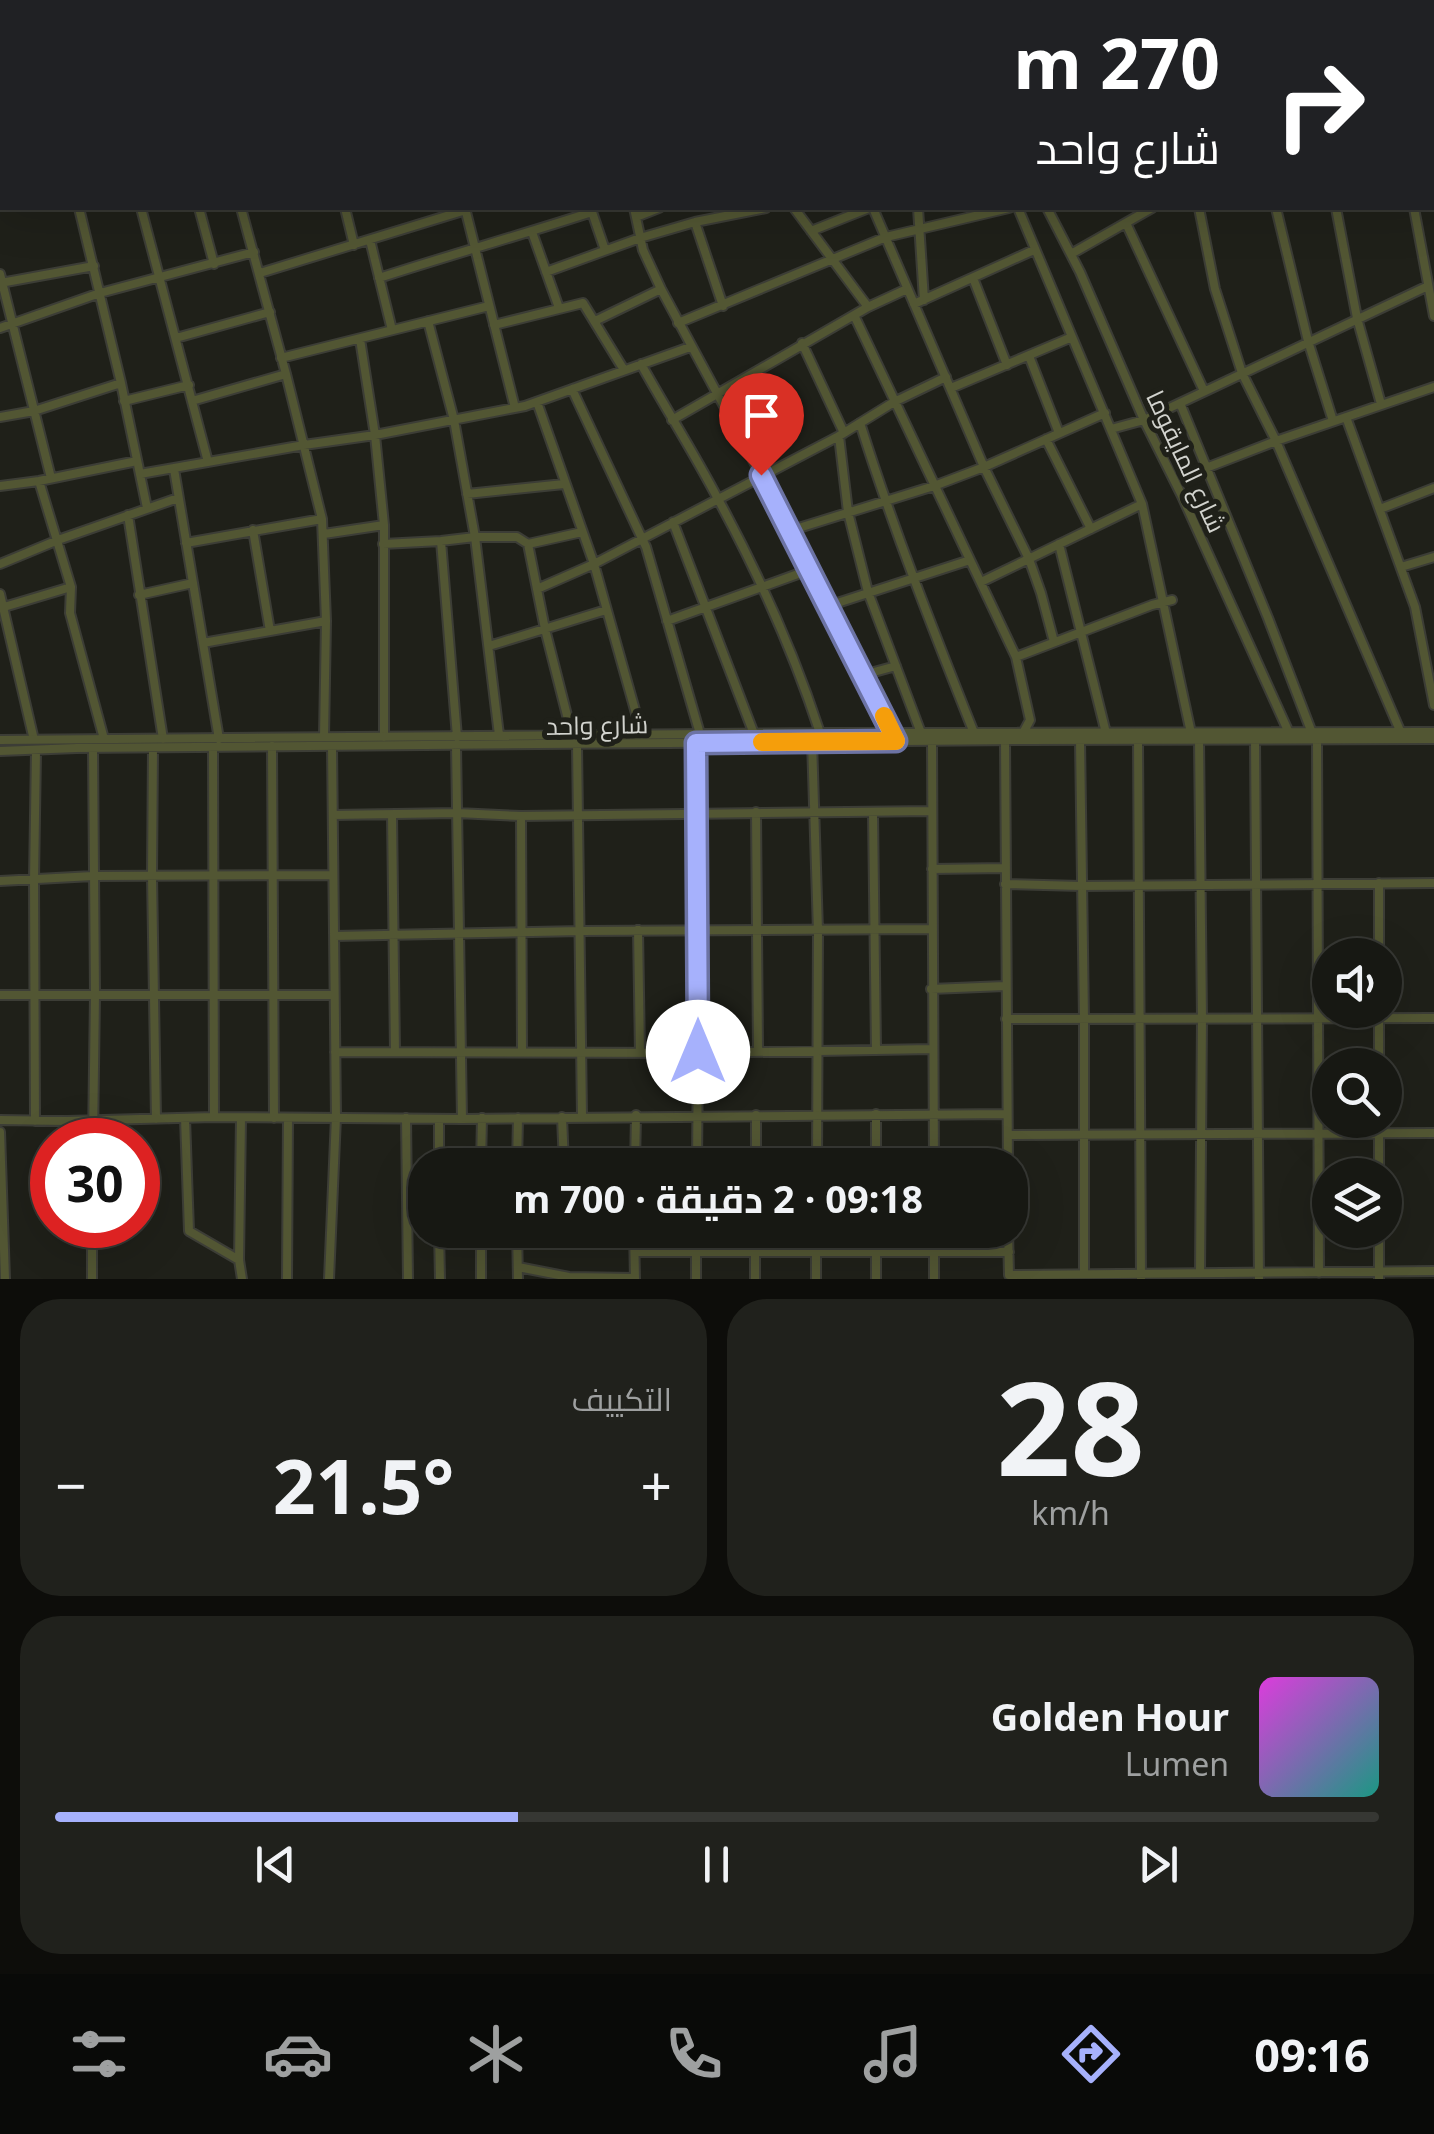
<!DOCTYPE html>
<html lang="ar">
<head>
<meta charset="utf-8">
<style>
  body { margin:0; font-family:"Noto Sans",Cairo,sans-serif; background:#20211c; color:#f1f3f6; direction:rtl; height:100vh; display:flex; flex-direction:column; font-size:38px; white-space:nowrap }
  * { box-sizing:border-box; margin:0 }
  p { font-size:32px; color:#9ea0a0 }
  .icon { flex:none; width:55px; height:55px; fill:none; stroke:currentColor; stroke-width:2; stroke-linecap:round; stroke-linejoin:round }
  .map { position:relative; height:1279px; overflow:hidden; direction:ltr }
  .sheet { display:flex; flex-direction:column; gap:20px; padding:20px; background:#0d0d0a; flex:1 }
  .sheet>* { flex:none }
  .guide { position:absolute; left:0px; top:0px; width:1435px; height:210px; box-shadow:0 10px 40px #0002,0 0 0 2px #363733; direction:rtl; background:#202124; color:#fff; overflow:hidden }
  .buttons { position:absolute; left:1312px; top:938px; display:grid; gap:20px }
  .buttons a { display:grid; place-items:center; width:90px; height:90px; border-radius:50%; background:#171813; box-shadow:0 10px 40px #0002,0 0 0 2px #363733; font-size:50px }
  .speed { position:absolute; left:30px; top:1118px; display:flex; gap:20px; font-size:50px; font-weight:700; text-align:center }
  .speed>* { display:grid; place-content:center; width:130px; height:130px; border-radius:50%; background:#171813; box-shadow:0 10px 40px #0002,0 0 0 2px #363733; line-height:1 }
  .speed .limit { border:15px solid #d22; background:#fff; color:#111 }
  .pin { position:absolute; display:grid; place-items:center; width:85px; height:85px; color:#fff; margin:-102px -42px; border-radius:50% 50% 50% 0; rotate:-45deg; box-shadow:0 0 10px #0007 }
  .pin .icon { rotate:45deg }
  .me { position:absolute; width:110px; margin:-55px; rotate:0deg; stroke-linejoin:round; filter:drop-shadow(0 0 8px #0008) }
  .turn { display:flex; align-items:center; gap:35px; height:210px; padding:0 50px; font-size:45px }
  .turn .icon { width:130px; height:130px; stroke-width:2.5 }
  .turn b { display:block; font-size:70px; line-height:85px }
  .big { font-size:75px; font-weight:700; line-height:1.1 }
  .sheet .card { flex:1; display:flex; flex-direction:column; justify-content:center; gap:15px; min-width:0; padding:0 35px; border-radius:40px; background:#20211c }
  .sheet .dial { align-items:center; gap:0 }
  .dial b { font-size:130px; line-height:1 }
  .song { display:flex; align-items:center; gap:30px }
  .cover { width:120px; height:120px; border-radius:15px; background:linear-gradient(135deg,hsl(300 70% 55%),hsl(170 70% 35%)) }
  .played { height:10px; border-radius:5px; background:linear-gradient(90deg,#a6b1fc 35%,#363733 35%) }
  .keys { display:flex; justify-content:space-around; direction:ltr }
  .heat { display:flex; justify-content:space-between; align-items:center; font-size:55px; direction:ltr }
  .sheet .tiles { flex:1; display:grid; gap:20px; grid-template-columns:1fr 1fr }
  .card:last-child { grid-column:span 2 }
  .trip { position:absolute; left:408px; top:1148px; width:620px; height:100px; border-radius:40px; background:#171813; box-shadow:0 10px 40px #0002,0 0 0 2px #363733; font-weight:700; line-height:100px; text-align:center; direction:rtl }
  .tabs { display:flex; height:160px; justify-content:space-around; align-items:center; background:#090a08; color:#9ea0a0 }
  .tabs .icon { width:70px; height:70px }
  .tabs .on { color:#a6b1fc }
  .tabs b { font-size:45px; color:#f1f3f6 }
  .map>svg:first-child { display:block }
</style>
</head>
<body>
<div class="map">
<svg width="1434" height="1279" viewBox="0 0 1434 1279">
  <rect width="100%" height="100%" fill="#1f2019"/>
  <g fill="none" stroke-linecap="round" stroke-linejoin="round">
    <g stroke="#3c3d36" stroke-width="12">
      <path id="minor" d="M128,0L129,2
        M210,0V2
        M361,0L362,2
        M448,0V2
        M486,0L487,2
        M555,0L556,2
        M583,0V2
        M636,0L637,2
        M683,0L684,2
        M748,0L749,2
        M821,0L822,2
        M886,0L887,2
        M944,0L945,2
        M1109,0V2
        M1144,0L1145,2
        M1227,0L1228,2
        M1296,0V2
        M1376,0V2
        M74,2L89,0
        M317,2L324,0
        M530,2L536,0
        M916,2L926,0
        M1003,2L1008,0
        M1315,2L1322,0
        M0,15L2,25
        M0,138L2,137
        M1432,158H1434
        M79,208L121,383L147,508
        M141,208L208,462
        M199,208L214,264
        M241,208L286,374L322,519L326,621L324,737
        M345,208L354,245
        M465,208L515,408
        M634,208L643,250L661,289L761,475L894,736
        M794,208L868,307
        M873,208L984,467L1029,559L1041,593L1054,642
        M918,208L924,300
        M1018,208L1142,504L1191,733
        M1047,208L1080,272L1144,420L1182,496L1290,735
        M1199,208L1215,289L1242,373L1276,441L1401,733
        M1276,208L1308,341L1333,421
        M1336,208L1357,318L1381,404
        M1414,208L1434,316
        M592,212L605,250
        M636,217L659,208
        M695,222L723,306
        M1126,223L1204,391
        M811,231L869,208
        M532,232L559,308
        M370,240L392,330
        M1071,254L1152,208
        M546,272L640,238L695,222L766,208
        M260,273L466,210
        M0,274L51,478
        M379,278C450,255 521,235 592,212
        M973,278L1007,365
        M0,283L94,266
        M914,304L1034,250
        M854,315L1016,657L1030,720L1022,735
        M428,321L454,420L475,537L499,735
        M595,321L661,289
        M678,323L886,237L1009,208
        M494,325L583,303L624,370
        M0,328L100,293L254,252
        M176,338L270,312
        M360,339L375,435L384,525V737
        M802,343L844,433
        M1029,356L1059,433
        M281,358L489,306
        M641,364C666,409 694,453 718,499C758,573 794,653 820,733
        M951,388L1072,337
        M572,389L646,547L700,734
        M124,401L189,385
        M192,401L286,374
        M537,402L594,564L642,735
        M1180,403L1268,618L1312,733L1317,739L1319,1273
        M0,417L34,411L121,383
        M1346,417L1415,607L1434,705
        M672,420L868,307L907,289
        M860,423C893,528 933,630 974,733
        M1111,429L1144,420L1428,286
        M839,436L848,512L868,592L921,733
        M1046,439L1091,529
        M1206,468L1276,441L1434,387
        M174,469L219,739
        M140,474L304,445L375,435L525,406L690,347
        M39,481L71,587L70,613L104,739
        M0,486L39,481L137,461
        M467,494L564,484
        M1380,509L1434,488
        M128,515L163,739
        M673,522L754,734
        M253,530L270,631
        M789,531L934,486L984,467L1105,413
        M324,534L384,525
        M441,541L457,737
        M186,543L322,519
        M383,544L441,541L475,537H517L528,544L582,532
        M528,544L545,629L572,735
        M1059,544L1106,733
        M0,564L58,540L178,498
        M1401,567L1434,557
        M981,582L1142,504
        M537,589L594,564L839,436L894,402L946,377
        M0,594L34,740
        M139,595L193,583
        M828,606L970,560
        M4,607L71,587
        M667,621L809,570
        M203,643L326,621
        M489,646L606,610
        M1016,657L1152,605L1172,600
        M863,675L896,666
        M0,740L820,733L1434,732
        M1005,740L1008,1165
        M1080,740L1084,1019V1279
        M1138,740L1141,1279
        M1199,740L1202,1019L1200,1272
        M1255,740L1259,1279
        M812,741L818,931L817,1165
        M932,741L934,1165
        M696,743L699,931L697,1165
        M577,745L582,1116
        M272,746L274,1118
        M456,746L462,1119
        M213,747L214,1117
        M153,748L152,876L156,1119
        M0,751L77,748L1021,740L1434,739
        M756,812L758,1051
        M873,812L876,1050
        M333,815L457,813L521,816L931,811
        M392,815L395,1052
        M521,816L522,1051
        M932,869L1006,868
        M0,881L93,876L333,875
        M1379,883V955
        M1005,884L1081,886L1434,883
        M638,930L640,1053
        M334,936L581,931L931,929
        M931,989L1005,986
        M0,995H334
        M1006,1019L1434,1018
        M335,1052L698,1053L932,1049
        M1379,1065V1010
        M562,1117L564,1165
        M185,1118L189,1231L239,1260
        M241,1118L239,1260L242,1279
        M406,1118L408,1279
        M439,1119V1165
        M0,1120L67,1121L214,1117L462,1119L1007,1114
        M35,1121L34,880L36,751
        M0,1132L5,1279
        M1008,1135L1434,1133
        M93,1140L95,995L93,748
        M481,1165L482,1118
        M517,1165L518,1118
        M635,1165L636,1115
        M756,1165V1115
        M876,1165V1114
        M1379,1175V1120
        M407,1206H425
        M439,1230L440,1279
        M517,1230L518,1279
        M634,1230L635,1279
        M816,1230V1279
        M876,1230V1279
        M934,1230V1279
        M1008,1230L1009,1275
        M439,1231H481
        M517,1239L563,1236L566,1235L568,1230
        M635,1252H1009
        M518,1267L569,1277L635,1278
        M1009,1275L1434,1271
        M92,1279V1225
        M287,1279L288,1118
        M329,1279L336,1117L332,746
        M481,1279V1230
        M696,1279V1230
        M755,1279V1230
        M1379,1279V1230"/>
    </g>
    <use href="#minor" stroke="#525633" stroke-width="8"/>
  </g>
  <g fill="none" stroke-linecap="round" stroke-linejoin="round">
    <g stroke="#6c73a4" stroke-width="25">
      <path id="route" d="M698,1052L696,743L896,741L761,475"/>
    </g>
    <use href="#route" stroke="#a6b1fc" stroke-width="18"/>
    <path stroke="#f59e0b" stroke-width="18" d="M762,742L896,741L884,716"/>
  </g>
  <g text-anchor="middle" dominant-baseline="central" stroke-width="10" stroke-linejoin="round" paint-order="stroke">
    <g font-size="25" fill="#d2d3ce" stroke="#1f2019">
      <text transform="translate(1187 461) rotate(65)">شارع المايقوما</text>
      <text transform="translate(597 724) rotate(-1)">شارع واحد</text>
    </g>
  </g>
</svg>
<div class="buttons">
<a><svg class="icon" aria-label="sound" viewBox="0 0 24 24"><path d="M4 9h4l5-4v14l-5-4H4zM17 9q2 3 0 6"/></svg></a>
<a><svg class="icon" aria-label="search" viewBox="0 0 24 24"><circle cx="10" cy="10" r="6"/><path d="M15 15l6 6"/></svg></a>
<a><svg class="icon" aria-label="layers" viewBox="0 0 24 24"><path d="M12 4l9 5-9 5-9-5zM3 14l9 5 9-5"/></svg></a>
</div>
<div class="speed"><div class="limit">30</div></div>
<div class="pin" style="left:761px;top:475px;background:#d93025"><svg class="icon" aria-label="arrive" viewBox="0 0 24 24"><path d="M6 21V4h12l-3 4 3 4H6"/></svg></div>
<svg class="me" style="left:698px;top:1052px" viewBox="-20 -20 40 40"><circle r="19" fill="#fff"/><path d="M0-13L10 11 0 6-10 11z" fill="#a6b1fc"/></svg>
<div class="trip">09:18 · 2 دقيقة · 700 m</div>
<div class="guide">
<div class="turn"><svg class="icon" aria-label="right" viewBox="0 0 24 24"><path d="M7 20v-9h11M14 6l5 5-5 5"/></svg><div><b>270 m</b>شارع واحد</div></div>
</div>
</div>
<section class="sheet">
<div class="tiles">
<div class="card dial"><b>28</b><p>km/h</p></div>
<div class="card"><p>التكييف</p>
<div class="heat"><a>−</a><b class="big">21.5°</b><a>+</a></div>
</div>
<div class="card">
<div class="song"><i class="cover"></i><div><b>Golden Hour</b><p>Lumen</p></div></div>
<div class="played"></div>
<div class="keys"><svg class="icon" aria-label="previous" viewBox="0 0 24 24"><path d="M18 5L8 12l10 7zM5 5v14"/></svg><svg class="icon" aria-label="pause" viewBox="0 0 24 24"><path d="M8 5v14M16 5v14"/></svg><svg class="icon" aria-label="next" viewBox="0 0 24 24"><path d="M6 5l10 7-10 7zM19 5v14"/></svg></div>
</div>
</div>
</section>
<nav class="tabs">
<b>09:16</b>
<svg class="icon on" aria-label="directions" viewBox="0 0 24 24"><path d="M12 3l9 9-9 9-9-9zM9 14v-3h6M13 9l2 2-2 2"/></svg>
<svg class="icon" aria-label="music" viewBox="0 0 24 24"><path d="M9 18V5l10-2v13"/><circle cx="6" cy="18" r="3"/><circle cx="16" cy="16" r="3"/></svg>
<svg class="icon" aria-label="phone" viewBox="0 0 24 24"><path d="M5 4h4l2 5-3 2q2 4 5 5l2-3 5 2v4C11 20 4 13 5 4z"/></svg>
<svg class="icon" aria-label="climate" viewBox="0 0 24 24"><path d="M12 3v18M4 7l16 10M4 17L20 7"/></svg>
<svg class="icon" aria-label="car" viewBox="0 0 24 24"><path d="M5 17H2v-5l4-1 3-4h7l3 4 3 1v5h-3M9 17h6M6 11h13"/><circle cx="7" cy="17" r="2"/><circle cx="17" cy="17" r="2"/></svg>
<svg class="icon" aria-label="filters" viewBox="0 0 24 24"><path d="M4 7h16M4 17h16"/><circle cx="9" cy="7" r="2"/><circle cx="15" cy="17" r="2"/></svg>
</nav>
</body>
</html>
